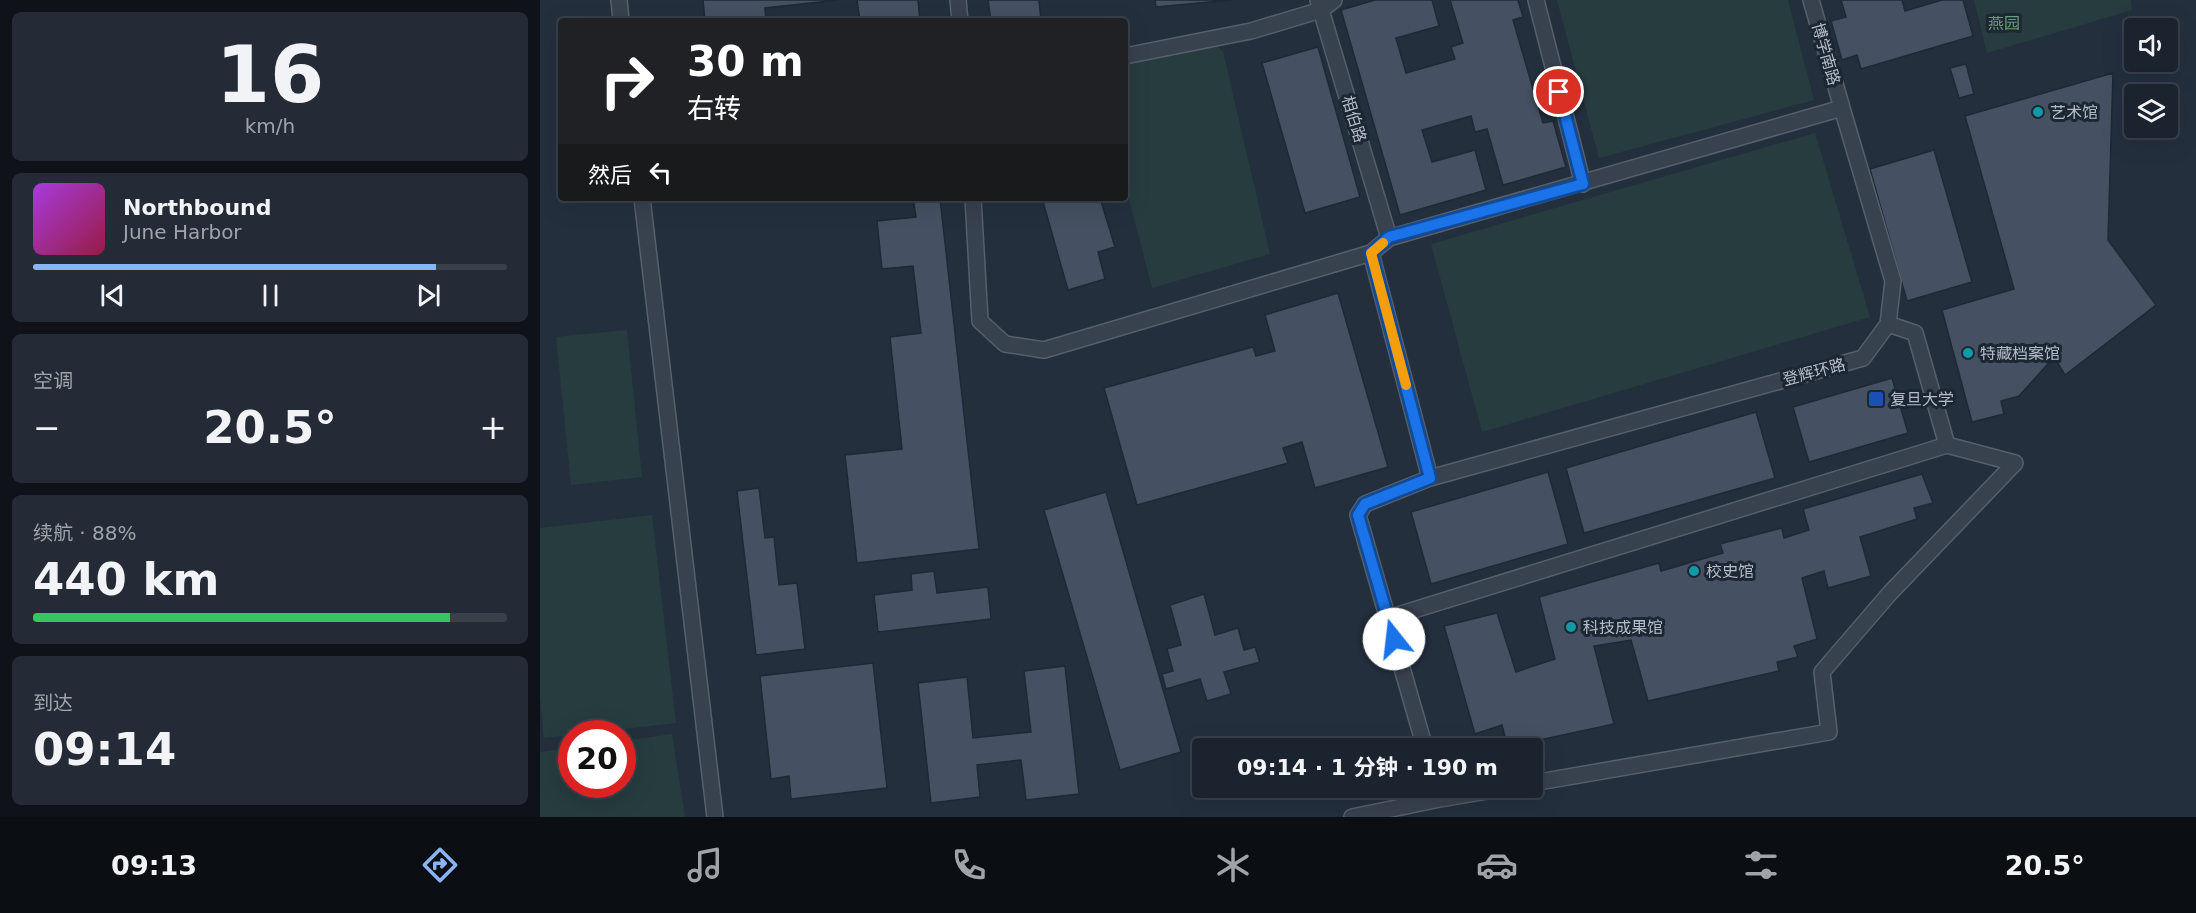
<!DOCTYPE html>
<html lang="zh">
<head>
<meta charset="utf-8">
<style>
  body { margin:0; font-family:"DejaVu Sans","Noto Sans SC",sans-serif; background:#242b36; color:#f1f3f6; height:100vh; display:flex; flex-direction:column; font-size:22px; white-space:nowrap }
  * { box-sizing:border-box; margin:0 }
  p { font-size:20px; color:#a0a4aa }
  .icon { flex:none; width:33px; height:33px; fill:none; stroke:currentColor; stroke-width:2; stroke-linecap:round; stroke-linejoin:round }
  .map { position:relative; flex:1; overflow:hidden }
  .side { display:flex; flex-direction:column; gap:12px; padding:12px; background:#0f1319; width:540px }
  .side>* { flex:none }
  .guide { position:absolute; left:18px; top:18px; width:570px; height:183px; border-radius:6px; box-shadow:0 6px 24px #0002,0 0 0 2px #39404a; background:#202124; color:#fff; overflow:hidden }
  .fabs { position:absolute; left:1584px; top:18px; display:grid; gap:12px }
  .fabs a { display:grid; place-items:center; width:54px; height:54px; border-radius:6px; background:#1b232e; box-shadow:0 6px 24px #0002,0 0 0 2px #39404a; font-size:30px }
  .speed { position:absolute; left:18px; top:720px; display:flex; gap:12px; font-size:30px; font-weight:700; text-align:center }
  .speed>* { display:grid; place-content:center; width:78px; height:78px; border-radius:50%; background:#1b232e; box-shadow:0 6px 24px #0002,0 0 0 2px #39404a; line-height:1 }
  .speed .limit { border:9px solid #d22; background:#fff; color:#111 }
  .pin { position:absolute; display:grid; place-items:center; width:51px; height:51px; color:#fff; margin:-26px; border:3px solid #fff; border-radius:50%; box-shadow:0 2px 6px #0007 }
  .me { position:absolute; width:66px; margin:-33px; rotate:344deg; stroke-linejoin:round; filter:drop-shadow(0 0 4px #0008) }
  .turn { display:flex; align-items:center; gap:21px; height:126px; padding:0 30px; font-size:27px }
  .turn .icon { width:78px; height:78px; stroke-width:2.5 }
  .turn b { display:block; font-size:42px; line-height:51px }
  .then { display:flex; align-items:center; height:57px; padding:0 30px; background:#0003; gap:12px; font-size:22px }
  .big { font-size:45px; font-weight:700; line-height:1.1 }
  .side .tile { flex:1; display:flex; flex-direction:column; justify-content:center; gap:9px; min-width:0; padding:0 21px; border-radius:9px; background:#242b36 }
  .side .dial { align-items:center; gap:0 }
  .dial b { font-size:78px; line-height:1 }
  .song { display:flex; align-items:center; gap:18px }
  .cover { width:72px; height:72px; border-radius:9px; background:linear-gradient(135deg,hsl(280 70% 55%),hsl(340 70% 35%)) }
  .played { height:6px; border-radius:3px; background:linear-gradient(90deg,#8ab4f8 85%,#39404a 85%) }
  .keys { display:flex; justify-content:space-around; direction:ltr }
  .heat { display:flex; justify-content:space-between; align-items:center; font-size:33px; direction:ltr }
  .charge { height:9px; border-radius:4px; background:linear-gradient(90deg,#34c759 88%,#39404a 0) }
  .trip { position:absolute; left:652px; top:738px; width:351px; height:60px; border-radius:6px; background:#1b232e; box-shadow:0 6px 24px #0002,0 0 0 2px #39404a; font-weight:700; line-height:60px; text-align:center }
  .tab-bar { display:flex; height:96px; justify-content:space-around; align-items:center; background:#0b0e12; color:#a0a4aa }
  .tab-bar .icon { width:42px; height:42px }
  .tab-bar .selected { color:#8ab4f8 }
  .tab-bar b { font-size:27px; color:#f1f3f6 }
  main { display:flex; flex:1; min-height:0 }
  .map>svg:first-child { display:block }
</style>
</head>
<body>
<main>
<section class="side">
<div class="tile dial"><b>16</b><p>km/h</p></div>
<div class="tile">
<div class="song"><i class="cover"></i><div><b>Northbound</b><p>June Harbor</p></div></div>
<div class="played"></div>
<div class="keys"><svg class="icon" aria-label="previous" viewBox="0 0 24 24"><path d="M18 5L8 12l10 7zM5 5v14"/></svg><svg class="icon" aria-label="pause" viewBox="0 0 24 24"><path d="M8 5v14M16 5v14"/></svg><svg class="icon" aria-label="next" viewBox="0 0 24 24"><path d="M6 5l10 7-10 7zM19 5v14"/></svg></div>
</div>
<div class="tile"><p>空调</p>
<div class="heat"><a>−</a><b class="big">20.5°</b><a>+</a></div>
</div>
<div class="tile"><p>续航 · 88%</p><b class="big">440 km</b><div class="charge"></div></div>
<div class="tile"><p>到达</p><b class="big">09:14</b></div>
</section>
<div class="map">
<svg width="1656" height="817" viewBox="0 0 1656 817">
  <rect width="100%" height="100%" fill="#242f3e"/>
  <path fill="#263c3f" d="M1017,0H1248L1274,100L1059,158Z
    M1434,0H1591L1592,10L1447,53Z
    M676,45L683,52L730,254L612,288L585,184V65Z
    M1275,133L1330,317L942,432L891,244Z
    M87,330L102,477L31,485L16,337Z
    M112,515L136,723L4,738L0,698V528Z
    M132,734L145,817H0V752L31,748L32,784H82L83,741Z"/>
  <path fill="#455162" stroke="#1f2835" stroke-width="1.5" d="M163,0H298L225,8L226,21H165Z
    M317,0H378L380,21H320Z
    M448,0H499L501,21H451Z
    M615,0H691L616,7Z
    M835,0H892L899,26L856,38L866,73L915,59L911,47L923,43L910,0H978L983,17L973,20L1003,123L1013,121L1026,167L963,185L947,129L935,132L931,116L882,130L892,162L935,150L946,190L860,215L801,10Z
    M1301,0H1362L1365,11L1402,0H1423L1433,36L1321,69L1317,55L1302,60L1291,21L1306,17Z
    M778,47L820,197L765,213L722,63Z
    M1426,64L1434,94L1419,98L1410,68Z
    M1573,73L1568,240L1616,305L1525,375L1514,357L1479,396L1461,401L1464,414L1432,422L1402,310L1474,289L1425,116Z
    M1394,150L1432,282L1367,301L1330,169Z
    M373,198H400L439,549L317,563L305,455L362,449L350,337L381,333L373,266L342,269L337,221L376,217Z
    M502,198H560L575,247L558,252L565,279L528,290Z
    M798,293L848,467L775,488L762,442L743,448L748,463L597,505L564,388L713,347L716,356L735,351L725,315Z
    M1352,378L1368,433L1269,462L1253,407Z
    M1216,412L1235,478L1044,533L1026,468Z
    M1008,472L1028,544L891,584L871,512Z
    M1382,474L1393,503L1374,508L1377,519L1320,537L1331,576L1288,588L1284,571L1262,578L1277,639L1254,646L1258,657L1237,662L1239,671L1108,701L1091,640L1054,646L1074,724L999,740V752L993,753V748H968L962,725L935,734L904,626L957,613L976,672L1015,659L999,597L1119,563L1121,571L1183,553L1180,544L1242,528L1244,538L1269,530L1263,509Z
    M219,488L225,538L234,537L239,585L257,583L265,649L216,655L197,491Z
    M566,492L641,752L580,770L504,510Z
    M394,571L397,593L448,587L451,619L338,632L334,595L372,590L371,574Z
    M664,594L675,635L698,628L704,650L715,647L720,662L684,672L691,694L667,701L660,679L626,689L622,674L633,671L627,649L641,645L630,605Z
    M333,663L347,788L251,799L249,776L231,779L220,676Z
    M525,666L539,794L486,800L481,760L437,765L440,797L391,803L378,683L427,677L433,738L491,732L484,671Z"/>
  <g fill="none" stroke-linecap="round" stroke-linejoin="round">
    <g stroke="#565f6c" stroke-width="18">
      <path id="lane" d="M79,0L81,21
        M418,0L420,21
        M778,0L849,238
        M996,0L1043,184
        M1271,0L1302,108
        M585,56L711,31L781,10L794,0
        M102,198L175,817
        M433,198L440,321L465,344L504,350L831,253L849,238L1302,108L1353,281L1348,324L1323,358L890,478L831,253
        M848,618L1407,445
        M885,748L818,515L825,504L890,478
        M993,783L1289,732L1282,672L1350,593L1475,463L1407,445L1375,333L1348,324
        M900,799L965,788
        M812,817L900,799L896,788"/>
    </g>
    <use href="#lane" stroke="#38414e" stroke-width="15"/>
  </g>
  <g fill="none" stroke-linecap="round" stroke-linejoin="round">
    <g stroke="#114b97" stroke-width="15">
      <path id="route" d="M854,639L818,515L825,504L890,478L831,253L849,237L1043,184L1019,92"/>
    </g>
    <use href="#route" stroke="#1a73e8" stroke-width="10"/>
    <path stroke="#f59e0b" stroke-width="10" d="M843,243L831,253L866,385"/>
  </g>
  <g fill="#0f9aa8" stroke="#1d2633" stroke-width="2">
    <circle cx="1498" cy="112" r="6"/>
    <circle cx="1428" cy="353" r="6"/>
    <circle cx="1154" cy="571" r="6"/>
    <circle cx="1031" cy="627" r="6"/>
  </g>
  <rect fill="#1a4fb4" stroke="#1d2633" stroke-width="2" x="1328" y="391" width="16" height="16" rx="3"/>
  <g text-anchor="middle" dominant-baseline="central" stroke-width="6" stroke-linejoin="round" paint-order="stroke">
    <g font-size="16" fill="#6b9a76" stroke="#1d2633">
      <text x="1464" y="23">燕园</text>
    </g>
    <g font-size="16" fill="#b4bcc9" stroke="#1d2633">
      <text transform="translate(1286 54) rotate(74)">博学南路</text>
      <text transform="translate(814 119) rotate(73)">相伯路</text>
      <text transform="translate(1274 372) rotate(-15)">登辉环路</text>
    </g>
    <g font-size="16" fill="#b4bcc9" stroke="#1d2633" text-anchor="start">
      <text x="1510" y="112">艺术馆</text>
      <text x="1440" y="353">特藏档案馆</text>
      <text x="1350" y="399">复旦大学</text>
      <text x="1166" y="571">校史馆</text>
      <text x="1043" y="627">科技成果馆</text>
    </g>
  </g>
</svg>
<div class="fabs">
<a><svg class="icon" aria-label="sound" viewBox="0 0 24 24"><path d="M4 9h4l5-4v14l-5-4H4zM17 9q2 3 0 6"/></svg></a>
<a><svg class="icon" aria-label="layers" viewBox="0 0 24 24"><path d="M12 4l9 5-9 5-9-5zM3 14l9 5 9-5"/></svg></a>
</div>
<div class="speed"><div class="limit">20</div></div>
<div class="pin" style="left:1019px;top:92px;background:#d93025"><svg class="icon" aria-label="arrive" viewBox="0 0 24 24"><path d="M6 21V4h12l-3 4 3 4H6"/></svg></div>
<svg class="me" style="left:854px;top:639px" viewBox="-20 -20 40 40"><circle r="19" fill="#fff"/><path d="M0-13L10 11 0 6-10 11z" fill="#1a73e8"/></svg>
<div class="trip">09:14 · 1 分钟 · 190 m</div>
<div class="guide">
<div class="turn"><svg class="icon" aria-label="right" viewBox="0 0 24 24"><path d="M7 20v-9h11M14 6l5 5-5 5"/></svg><div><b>30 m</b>右转</div></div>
<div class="then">然后<svg class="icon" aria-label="left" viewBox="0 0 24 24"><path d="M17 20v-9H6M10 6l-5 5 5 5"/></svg></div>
</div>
</div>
</main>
<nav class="tab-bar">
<b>09:13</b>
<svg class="icon selected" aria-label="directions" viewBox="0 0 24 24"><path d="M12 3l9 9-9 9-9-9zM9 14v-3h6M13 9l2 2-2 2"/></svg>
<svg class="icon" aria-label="music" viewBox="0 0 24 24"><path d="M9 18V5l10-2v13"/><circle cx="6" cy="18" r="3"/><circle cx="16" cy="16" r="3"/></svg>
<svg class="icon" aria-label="phone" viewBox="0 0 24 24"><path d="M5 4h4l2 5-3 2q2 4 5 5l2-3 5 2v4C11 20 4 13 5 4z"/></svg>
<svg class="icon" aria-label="climate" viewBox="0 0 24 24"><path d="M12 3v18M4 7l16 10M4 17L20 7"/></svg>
<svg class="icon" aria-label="car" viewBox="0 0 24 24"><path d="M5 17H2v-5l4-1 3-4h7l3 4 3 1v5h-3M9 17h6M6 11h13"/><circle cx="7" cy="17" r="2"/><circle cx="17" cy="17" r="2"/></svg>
<svg class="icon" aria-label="filters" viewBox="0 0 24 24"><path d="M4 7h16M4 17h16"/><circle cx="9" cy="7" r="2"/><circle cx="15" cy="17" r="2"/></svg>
<b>20.5°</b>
</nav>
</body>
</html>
